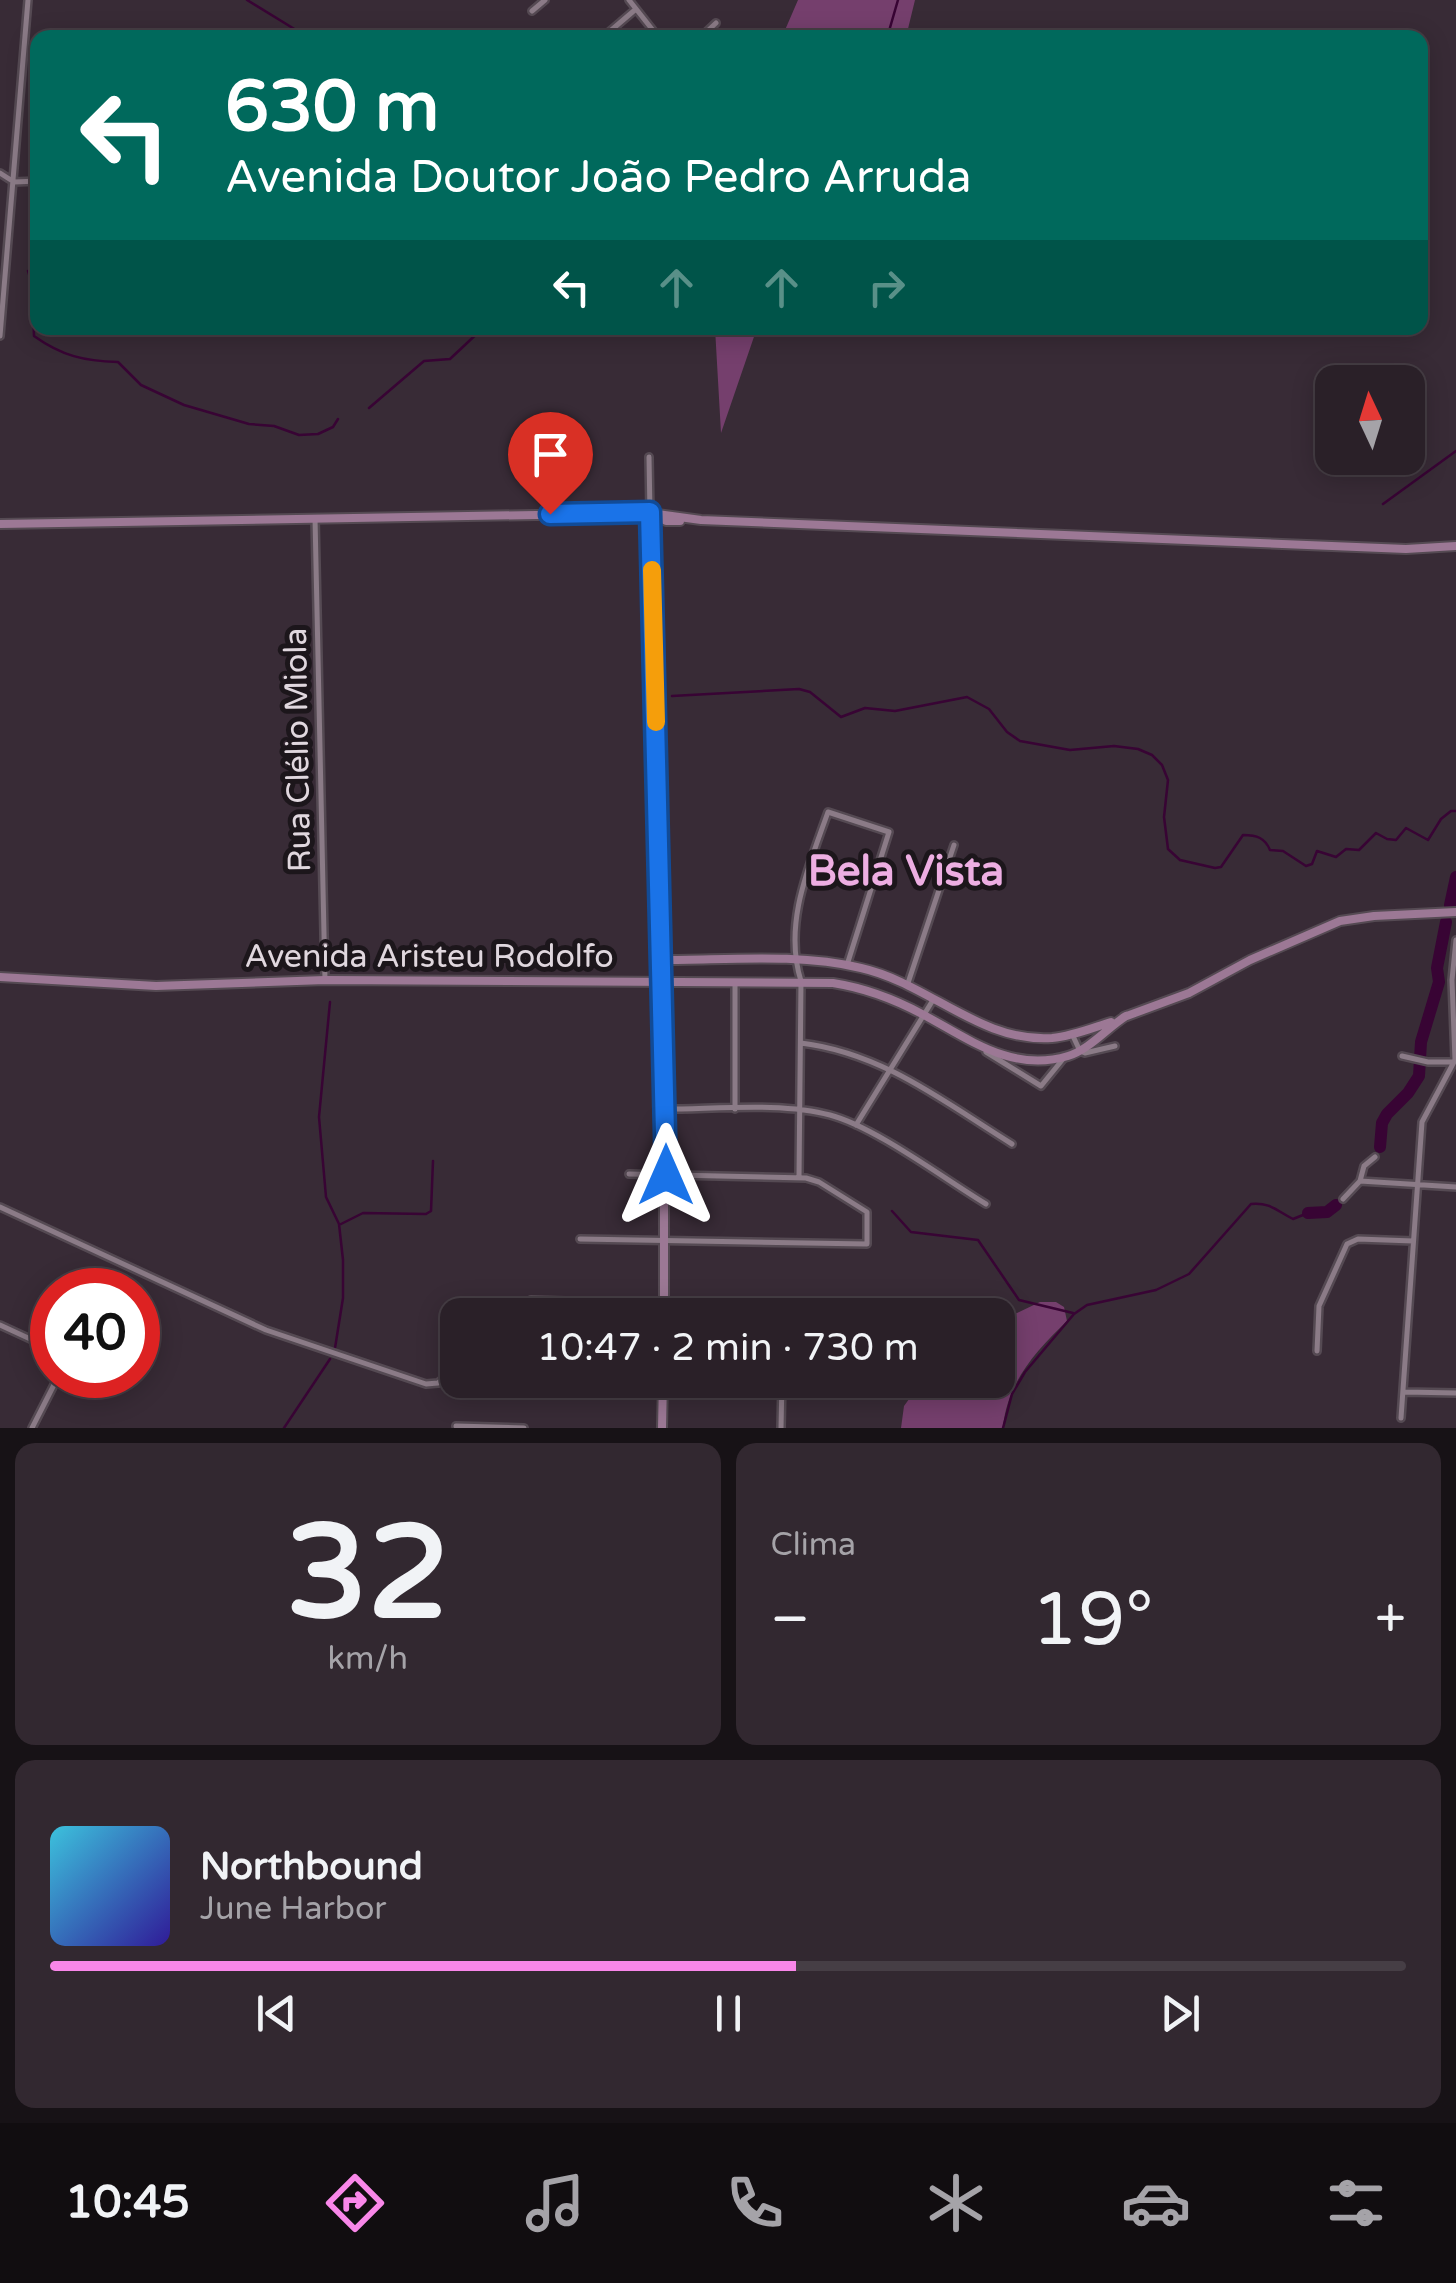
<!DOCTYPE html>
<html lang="pt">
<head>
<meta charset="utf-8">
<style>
  body { margin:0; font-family:"Varela Round",sans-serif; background:#322830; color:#f1f3f6; height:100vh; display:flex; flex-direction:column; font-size:38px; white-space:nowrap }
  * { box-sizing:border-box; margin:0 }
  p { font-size:32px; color:#a5a3a8 }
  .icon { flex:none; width:55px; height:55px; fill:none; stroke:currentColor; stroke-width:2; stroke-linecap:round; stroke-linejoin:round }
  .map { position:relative; height:1428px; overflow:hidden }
  .sheet { display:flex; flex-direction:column; gap:15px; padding:15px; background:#171216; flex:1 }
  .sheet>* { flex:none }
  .top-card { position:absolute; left:30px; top:30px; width:1398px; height:305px; border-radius:20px; box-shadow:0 5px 25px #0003,0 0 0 2px #463e45; background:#00695c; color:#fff; overflow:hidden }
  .needle { width:65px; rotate:356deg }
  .tools { position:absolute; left:1315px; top:365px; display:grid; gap:20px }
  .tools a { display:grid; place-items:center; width:110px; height:110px; border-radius:20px; background:#2a2028; box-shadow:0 5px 25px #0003,0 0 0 2px #463e45; font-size:50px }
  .speed { position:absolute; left:30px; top:1268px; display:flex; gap:20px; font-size:50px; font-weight:700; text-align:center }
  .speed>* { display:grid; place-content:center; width:130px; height:130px; border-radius:50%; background:#2a2028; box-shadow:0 5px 25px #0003,0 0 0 2px #463e45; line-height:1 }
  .speed .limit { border:15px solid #d22; background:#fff; color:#111 }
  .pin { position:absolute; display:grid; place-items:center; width:85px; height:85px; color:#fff; margin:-102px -42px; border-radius:50% 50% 50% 0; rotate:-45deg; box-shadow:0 0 10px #0007 }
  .pin .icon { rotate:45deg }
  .me { position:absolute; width:110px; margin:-55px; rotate:0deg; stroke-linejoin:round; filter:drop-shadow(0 0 8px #0008) }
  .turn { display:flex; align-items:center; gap:35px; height:210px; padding:0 30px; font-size:45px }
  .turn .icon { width:130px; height:130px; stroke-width:2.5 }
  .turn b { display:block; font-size:70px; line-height:85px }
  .lanes { display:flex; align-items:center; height:95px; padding:0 30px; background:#0003; justify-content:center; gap:50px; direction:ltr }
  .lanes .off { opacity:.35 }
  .big { font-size:75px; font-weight:600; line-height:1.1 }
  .sheet .widget { flex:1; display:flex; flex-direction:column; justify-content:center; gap:15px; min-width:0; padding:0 35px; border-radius:20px; background:#322830 }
  .sheet .dial { align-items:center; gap:0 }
  .dial b { font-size:130px; line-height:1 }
  .song { display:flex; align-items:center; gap:30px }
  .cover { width:120px; height:120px; border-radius:15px; background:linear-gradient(135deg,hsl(190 70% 55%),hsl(250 70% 35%)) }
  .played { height:10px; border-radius:5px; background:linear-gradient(90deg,#f987e9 55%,#463e45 55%) }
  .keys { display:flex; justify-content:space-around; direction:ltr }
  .heat { display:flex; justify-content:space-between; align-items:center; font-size:55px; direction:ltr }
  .sheet .tiles { flex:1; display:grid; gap:15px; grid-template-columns:1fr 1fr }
  .widget:last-child { grid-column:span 2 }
  .trip { position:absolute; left:440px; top:1298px; width:575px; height:100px; border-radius:20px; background:#2a2028; box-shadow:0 5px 25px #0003,0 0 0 2px #463e45; font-weight:600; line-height:100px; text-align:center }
  .menu { display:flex; height:160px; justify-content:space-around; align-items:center; background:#110d10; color:#a5a3a8 }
  .menu .icon { width:70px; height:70px }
  .menu .selected { color:#f987e9 }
  .menu b { font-size:45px; color:#f1f3f6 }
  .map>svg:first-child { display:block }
</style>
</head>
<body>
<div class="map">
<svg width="1456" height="1428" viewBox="0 0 1456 1428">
  <rect width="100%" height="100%" fill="#382b36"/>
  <path fill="#753f6d" d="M798,0H915L906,37H782Z
    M715,328H757L721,433Z
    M1040,1302H1056L1064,1307L1067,1321C1036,1351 1007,1382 1003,1428H901L904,1406L923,1380H998V1322Z"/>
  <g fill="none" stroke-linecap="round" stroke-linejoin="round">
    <path stroke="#380434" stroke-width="2.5" d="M247,0L296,30L314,38
      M389,38H439
      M887,38L898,0
      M28,271L32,284L34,336C62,356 84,361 118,362L141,385L184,405L249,424L274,426L299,435L318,434L333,427L338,419
      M369,408L424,361L450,359L483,328
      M1383,504L1456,451
      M672,696L799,689L810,692L841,717L865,708L895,711L967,697L989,709L1007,732L1020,741L1070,750L1114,746L1138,749L1152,755L1162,765L1168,780L1164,817L1168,849L1180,860L1215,868L1221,867L1243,835C1257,835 1265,838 1270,850L1283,851L1306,866L1312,864L1317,851L1336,857L1346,849L1359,850L1376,833L1387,839L1396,840L1406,828L1428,840L1441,819L1451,811H1456
      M330,1002L319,1117L326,1197L339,1224L343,1260V1298L335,1348
      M892,1211L911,1232L978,1240L1019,1300L1073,1313
      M341,1224L363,1213L426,1214L431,1211L433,1161
      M284,1428L330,1359
      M1003,1428L1012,1394L1025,1372L1074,1314L1087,1305L1156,1290L1189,1274L1251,1204C1270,1202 1277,1211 1293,1219L1308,1213"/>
    <path stroke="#380434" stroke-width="12" d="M1450,905L1456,877
      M1380,1147L1382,1123L1387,1114L1408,1093L1419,1076L1421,1042L1439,982L1437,968L1446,922
      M1308,1213L1327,1212L1336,1205"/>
    <g stroke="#554a53" stroke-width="10">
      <path id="street" d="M629,0L659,38
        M532,11L545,0
        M602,38L636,9
        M700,38L716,23
        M0,173L14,182L38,181
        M0,336L28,0
        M649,457L650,513
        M315,518L325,980
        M908,983L954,845
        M1072,1034L1080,1051L1085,1053L1115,1046
        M801,1043C883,1053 944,1102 1012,1144
        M986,1052L1041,1086L1063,1059
        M1402,1056L1428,1062H1452
        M666,1109C714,1109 784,1102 830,1115C875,1127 943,1178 986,1204
        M735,1109V983
        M856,1125L933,1000
        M799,1178L801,981C783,924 809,866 828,812L889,832L847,965
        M1360,1181L1456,1187
        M1343,1199L1360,1181L1364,1166L1375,1157
        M0,1207L266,1330L426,1384L438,1383L458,1367
        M580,1239L867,1244V1212L819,1182L806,1178L629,1174
        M531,1300L948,1312
        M0,1325L52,1349
        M1317,1351L1319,1306L1347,1244L1358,1239L1413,1241
        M1405,1392L1456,1393
        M1401,1418L1422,1122L1455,1060L1452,980L1456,940
        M456,1426L524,1428
        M32,1428L59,1375
        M781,1428L782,1380"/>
    </g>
    <g stroke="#554a53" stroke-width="12">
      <path id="secondary" d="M650,513L664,981V1315
        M634,515L644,518L650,513L666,521H680
        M0,524L650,513L701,520L1406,549L1456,546
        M663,960C728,960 798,953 861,968C928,983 981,1043 1052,1038C1073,1036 1092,1028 1111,1022
        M0,977L156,986L325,980L833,983C865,988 894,999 922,1014C969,1039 1012,1073 1068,1056C1090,1049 1107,1028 1126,1016
        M1124,1017L1189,993L1250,960L1340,921L1374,916L1456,912
        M662,1428L663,1380"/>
    </g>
    <use href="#street" stroke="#8b7b87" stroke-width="5"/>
    <use href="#secondary" stroke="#9c7895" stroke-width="8"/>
  </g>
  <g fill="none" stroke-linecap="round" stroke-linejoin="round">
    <g stroke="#114b97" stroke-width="25">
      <path id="route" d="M550,514L650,512L666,1175"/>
    </g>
    <use href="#route" stroke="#1a73e8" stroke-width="18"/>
    <path stroke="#f59e0b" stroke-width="18" d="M652,570L656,722"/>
  </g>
  <g text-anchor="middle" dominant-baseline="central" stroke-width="10" stroke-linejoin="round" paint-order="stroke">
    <g font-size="32" fill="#e0d7de" stroke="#1c161b">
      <text transform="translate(298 750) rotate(-91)">Rua Clélio Miola</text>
      <text x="429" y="957">Avenida Aristeu Rodolfo</text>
    </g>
    <g font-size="42" font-weight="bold" fill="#edaee2" stroke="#1c161b">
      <text x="906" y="871">Bela Vista</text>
    </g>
  </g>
</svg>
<div class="tools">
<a><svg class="needle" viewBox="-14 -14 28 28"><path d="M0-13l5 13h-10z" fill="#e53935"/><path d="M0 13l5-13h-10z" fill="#a5a3a8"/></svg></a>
</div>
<div class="speed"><div class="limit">40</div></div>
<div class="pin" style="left:550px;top:514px;background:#d93025"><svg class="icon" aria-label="arrive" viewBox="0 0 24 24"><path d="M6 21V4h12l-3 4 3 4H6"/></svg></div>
<svg class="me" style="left:666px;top:1175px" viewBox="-20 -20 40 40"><path d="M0-17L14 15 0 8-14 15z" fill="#1a73e8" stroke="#fff" stroke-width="4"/></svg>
<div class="trip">10:47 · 2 min · 730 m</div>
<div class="top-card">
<div class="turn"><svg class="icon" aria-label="left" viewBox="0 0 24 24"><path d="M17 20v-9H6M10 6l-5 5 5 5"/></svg><div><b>630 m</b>Avenida Doutor João Pedro Arruda</div></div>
<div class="lanes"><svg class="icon" aria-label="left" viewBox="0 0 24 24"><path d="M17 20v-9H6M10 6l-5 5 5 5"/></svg><svg class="icon off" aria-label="ahead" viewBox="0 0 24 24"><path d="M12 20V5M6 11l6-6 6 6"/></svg><svg class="icon off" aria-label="ahead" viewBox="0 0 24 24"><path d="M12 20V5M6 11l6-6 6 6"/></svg><svg class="icon off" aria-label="right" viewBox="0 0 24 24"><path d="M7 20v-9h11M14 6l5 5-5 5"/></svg></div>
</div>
</div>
<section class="sheet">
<div class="tiles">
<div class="widget dial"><b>32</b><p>km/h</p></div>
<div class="widget"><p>Clima</p>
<div class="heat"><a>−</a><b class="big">19°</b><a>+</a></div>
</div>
<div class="widget">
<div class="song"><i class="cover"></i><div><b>Northbound</b><p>June Harbor</p></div></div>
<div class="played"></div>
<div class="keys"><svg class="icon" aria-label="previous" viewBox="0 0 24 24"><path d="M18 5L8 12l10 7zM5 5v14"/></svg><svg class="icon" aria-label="pause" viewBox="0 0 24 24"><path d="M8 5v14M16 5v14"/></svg><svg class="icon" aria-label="next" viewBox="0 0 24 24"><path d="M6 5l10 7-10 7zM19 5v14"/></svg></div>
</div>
</div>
</section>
<nav class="menu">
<b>10:45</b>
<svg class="icon selected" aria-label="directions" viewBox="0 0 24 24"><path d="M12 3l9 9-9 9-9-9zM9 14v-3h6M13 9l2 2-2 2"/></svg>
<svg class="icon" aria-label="music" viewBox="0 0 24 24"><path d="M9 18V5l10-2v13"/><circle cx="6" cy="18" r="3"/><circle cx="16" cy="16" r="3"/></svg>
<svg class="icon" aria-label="phone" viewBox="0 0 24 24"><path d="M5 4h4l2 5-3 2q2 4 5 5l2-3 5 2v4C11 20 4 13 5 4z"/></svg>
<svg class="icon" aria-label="climate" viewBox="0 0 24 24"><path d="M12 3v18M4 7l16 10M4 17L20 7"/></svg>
<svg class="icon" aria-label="car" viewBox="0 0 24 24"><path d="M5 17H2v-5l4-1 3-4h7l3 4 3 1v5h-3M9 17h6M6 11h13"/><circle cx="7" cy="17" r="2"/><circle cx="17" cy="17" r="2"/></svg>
<svg class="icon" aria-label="filters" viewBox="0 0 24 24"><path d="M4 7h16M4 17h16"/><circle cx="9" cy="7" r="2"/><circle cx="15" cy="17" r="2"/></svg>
</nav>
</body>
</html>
